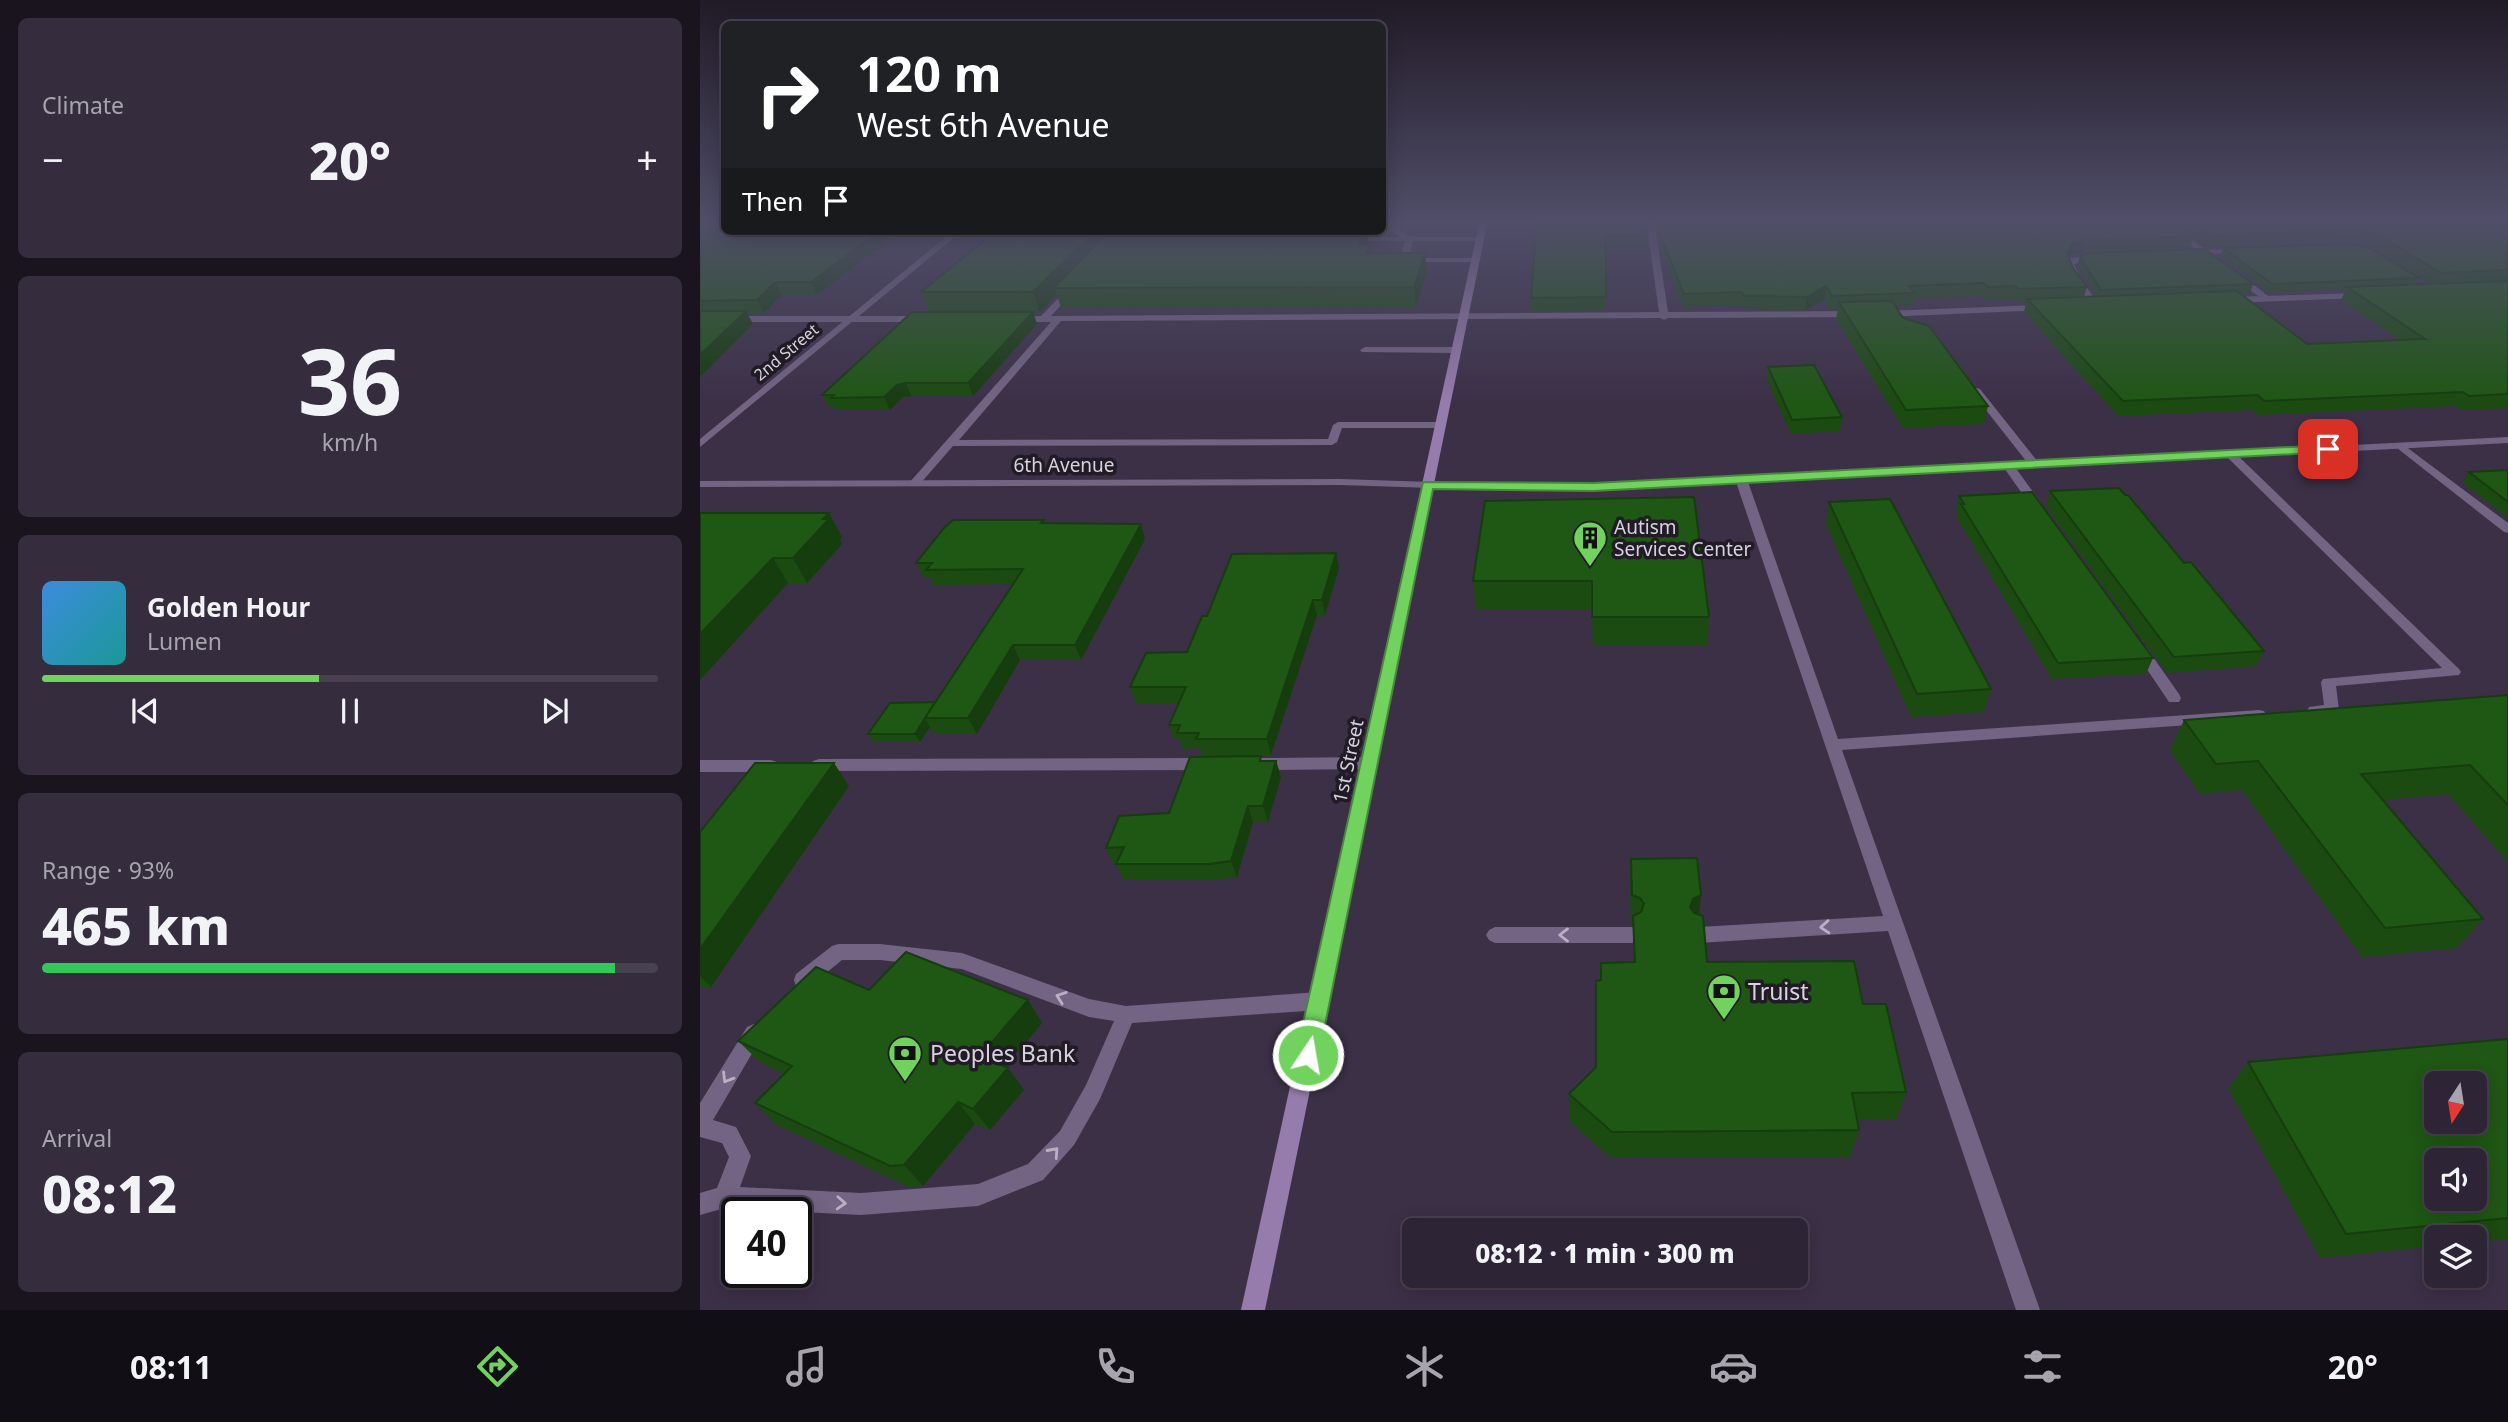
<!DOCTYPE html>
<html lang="en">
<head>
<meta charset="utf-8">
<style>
  body { margin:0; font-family:"Noto Sans",sans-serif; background:#352c3d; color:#f1f3f6; height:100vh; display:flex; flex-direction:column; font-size:26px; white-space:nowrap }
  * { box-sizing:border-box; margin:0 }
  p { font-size:23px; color:#a7a4ad }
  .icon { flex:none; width:38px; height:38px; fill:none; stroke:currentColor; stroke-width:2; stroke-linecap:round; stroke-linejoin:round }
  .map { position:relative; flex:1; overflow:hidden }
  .drawer { display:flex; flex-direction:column; gap:18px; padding:18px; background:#19141d; width:700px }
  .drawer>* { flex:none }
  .top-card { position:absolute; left:21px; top:21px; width:665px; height:214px; border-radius:10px; box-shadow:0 4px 18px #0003,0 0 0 2px #484150; background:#202124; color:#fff; overflow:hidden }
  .needle { width:46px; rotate:192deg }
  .controls { position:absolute; left:1724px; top:1071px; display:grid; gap:14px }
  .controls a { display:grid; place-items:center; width:63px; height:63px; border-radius:10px; background:#2d2435; box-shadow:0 4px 18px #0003,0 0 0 2px #484150; font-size:35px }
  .speed { position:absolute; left:21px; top:1197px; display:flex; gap:14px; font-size:35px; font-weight:700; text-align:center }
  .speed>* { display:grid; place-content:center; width:91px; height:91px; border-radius:50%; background:#2d2435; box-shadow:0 4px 18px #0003,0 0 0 2px #484150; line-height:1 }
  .speed .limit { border:4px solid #111; border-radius:10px; background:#fff; color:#111 }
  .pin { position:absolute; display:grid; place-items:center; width:60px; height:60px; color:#fff; margin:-30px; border-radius:14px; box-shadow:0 4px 10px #0006 }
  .me { position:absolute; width:77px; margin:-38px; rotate:12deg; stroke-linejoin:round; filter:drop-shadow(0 0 5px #0008) }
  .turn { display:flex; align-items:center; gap:24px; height:147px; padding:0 21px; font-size:32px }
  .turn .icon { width:91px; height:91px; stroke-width:2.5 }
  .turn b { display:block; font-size:49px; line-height:60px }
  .then { display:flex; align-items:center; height:66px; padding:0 21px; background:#0003; gap:14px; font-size:26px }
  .big { font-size:52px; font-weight:800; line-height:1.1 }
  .drawer .tile { flex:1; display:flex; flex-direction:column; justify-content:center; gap:10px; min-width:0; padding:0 24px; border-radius:10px; background:#352c3d }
  .drawer .dial { align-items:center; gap:0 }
  .dial b { font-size:91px; line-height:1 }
  .song { display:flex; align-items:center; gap:21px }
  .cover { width:84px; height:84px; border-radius:10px; background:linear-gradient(135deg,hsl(210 70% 55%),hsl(180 70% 35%)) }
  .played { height:7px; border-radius:4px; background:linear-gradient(90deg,#71d35e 45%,#484150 45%) }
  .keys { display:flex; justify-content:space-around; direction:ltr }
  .heat { display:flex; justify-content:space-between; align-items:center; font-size:38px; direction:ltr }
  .charge { height:10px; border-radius:5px; background:linear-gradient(90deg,#34c759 93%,#484150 0) }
  .trip { position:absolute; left:702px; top:1218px; width:406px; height:70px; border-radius:10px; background:#2d2435; box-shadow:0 4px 18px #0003,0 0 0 2px #484150; font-weight:800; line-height:70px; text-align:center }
  .tab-bar { display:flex; height:112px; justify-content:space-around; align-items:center; background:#120e15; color:#a7a4ad }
  .tab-bar .icon { width:49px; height:49px }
  .tab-bar .current { color:#71d35e }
  .tab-bar b { font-size:32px; color:#f1f3f6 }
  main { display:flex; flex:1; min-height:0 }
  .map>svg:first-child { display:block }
</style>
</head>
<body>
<main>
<section class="drawer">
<div class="tile"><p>Climate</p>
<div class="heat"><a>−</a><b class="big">20°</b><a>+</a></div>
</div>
<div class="tile dial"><b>36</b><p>km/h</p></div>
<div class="tile">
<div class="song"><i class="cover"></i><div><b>Golden Hour</b><p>Lumen</p></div></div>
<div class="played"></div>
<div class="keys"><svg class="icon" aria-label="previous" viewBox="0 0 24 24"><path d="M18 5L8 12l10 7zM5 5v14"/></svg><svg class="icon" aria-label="pause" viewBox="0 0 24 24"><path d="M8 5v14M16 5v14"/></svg><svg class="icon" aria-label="next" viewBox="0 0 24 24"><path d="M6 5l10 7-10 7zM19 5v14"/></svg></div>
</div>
<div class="tile"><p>Range · 93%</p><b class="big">465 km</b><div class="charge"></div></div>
<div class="tile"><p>Arrival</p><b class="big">08:12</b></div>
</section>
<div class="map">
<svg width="1808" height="1310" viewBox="0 0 1808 1310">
  <rect width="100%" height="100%" fill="#3c3047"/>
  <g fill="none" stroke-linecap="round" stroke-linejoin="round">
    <path fill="#736483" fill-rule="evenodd" d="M694,220H702L699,230L711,237H779L783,239L779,241H713L709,258H775L779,260L775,262H704L700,260L705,241H649L645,239L649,237H700L691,231Z
      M946,220H954L968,312L1156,311L1160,314L1156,317L968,318L964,320L960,318L361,321L259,440L628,439L633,425L638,422H740L745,425L740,428H642L637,442L632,445L253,446L219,485L215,486L209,483L351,322H315L310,319L312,317L341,316L369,287L376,289L351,316L959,312Z
      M1544,249V253H1541L1492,254L1488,252L1492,250Z
      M1398,254H1401V258L1374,264L1381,279L1399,305L1395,308L1392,307L1372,279L1366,264L1370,258Z
      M1663,293L1664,295L1660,298L1530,303L1526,300L1530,297Z
      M1342,305L1345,306V310L1183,317L1179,314L1183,311Z
      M0,316H222L227,319L222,322H0Z
      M665,347H756L761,350L756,353L662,352L660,350Z
      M1276,388L1280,389L1338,462V466H1330L1271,391Z
      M1701,443L1808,523V533L1804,532L1697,448V444Z
      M1530,451L1534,452L1759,669L1761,672L1759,675L1636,686L1639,710L1637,714L1609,715L1607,711L1609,707L1624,705L1621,682L1623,679L1742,668L1526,456V452Z
      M1308,462L1312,463L1341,503V509H1333L1302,465Z
      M1041,476L1047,479L1138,739L1559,710L1564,711L1566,715L1564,719L1559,720L1142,750L1340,1310H1316L1188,931L999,943L993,940L990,935L993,930L999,927L1183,916L1035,479Z
      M1441,645L1446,647L1479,694L1481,698L1479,702H1469L1434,650Z
      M670,757L676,759L678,763L676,767L670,769L560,770L554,768L552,764L554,760L560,758Z
      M505,758L511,760L513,764L511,768L505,770L119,771L113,769L111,765L113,761L119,759Z
      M0,760H71L77,762L79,766L77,770L71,772H0Z
      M795,927H932L938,930L941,935L938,940L932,943H795L789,940L786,935L789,930Z
      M138,944H180L262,953L389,999L426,1006L619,992L626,995L629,1001L626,1007L619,1010L432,1023L400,1099L374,1145L343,1180L278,1206L161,1215L25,1208L0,1215V1193L17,1188L29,1157L22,1143L0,1137V1103L47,1027L54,1024L61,1027L64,1033L13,1120L36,1127L51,1156L40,1187L161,1193L278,1184L328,1164L360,1131L386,1085L414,1021L389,1017L262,969L180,960H142L110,986L103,988L96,986L94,980L96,974L132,946Z"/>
    <path fill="#736483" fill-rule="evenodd" d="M1457,220H1466L1521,261L1514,263Z
      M253,231H262L0,447V439Z
      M1535,275H1541L1572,299L1565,301L1535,279Z
      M1808,437V443L894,490H793L640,485L0,487V481L640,479L793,484H894Z"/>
    <path fill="#967cad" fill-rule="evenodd" d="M780,220H788L565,1310H541Z"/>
  </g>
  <path fill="#1b4b11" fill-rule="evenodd" d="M837,220L948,236L947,248H906V310L831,311V298Z
    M955,220H1808V408L1761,410L1755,406L1558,415L1552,410L1418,416L1324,312L1326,302H1315L1312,299L1285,300L1281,296L1214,298L1212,306H1195L1203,318L1288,406L1284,424L1203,428L1136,319L1138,309H1130L1125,299L1105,310L1043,308L1041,305L983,307L961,249ZM1494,237L1508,248L1649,242L1674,248L1732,284L1715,285L1719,278L1523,248L1520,256L1569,292L1646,289L1641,300L1700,340L1607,344L1540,293H1550L1553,284L1380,257L1377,265L1397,296L1384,297L1387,287L1373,268L1369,257V255L1383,252L1490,248Z
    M0,223L201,231L117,295H82L64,313H47L53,324L0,376Z
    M669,244V245H671L672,253H725L727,272L716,307L361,308L357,295L340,312H333L337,324L273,396H211L203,397L190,410H137L136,407H129L122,395L229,312L221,292Z
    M1068,367L1142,417L1140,431L1091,434L1067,380Z
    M1808,470V518L1763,483L1769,472Z
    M1350,491L1484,563L1564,651L1556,666L1467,673L1346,506Z
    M1259,496L1453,658L1446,674L1352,679L1257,518L1258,514L1256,510Z
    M785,501L1009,617L1007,645L893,646L892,609H776L773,581Z
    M1129,502L1291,689L1284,712L1211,717L1126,524Z
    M0,513H129L142,537L140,540L142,544L107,583H88Z
    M344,520L345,523L445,539L381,660H320L277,734H234L230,727L220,742H173L168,734L235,702L313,584L234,585L231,578H224L216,563Z
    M639,568L625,615H617L571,755H502L500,748L483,749L480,740H475L469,725L479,703H436L430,687L487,652L507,616Z
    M1808,695V862L1748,794L1683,800L1783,919L1757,948L1662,957L1542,790L1500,794L1470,750L1484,720Z
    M563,761H576L581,777L568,822H553L537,877L515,880H424L416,864L417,863H413L406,848Z
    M149,786L11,987H0V832Z
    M931,859L999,915L1007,962L1163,1004L1206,1092L1196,1120H1157L1159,1130L1150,1157L911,1158L870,1122L869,1094L896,1067L901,980L933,963V925L931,924L930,889Z
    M169,990L328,1000L342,1023L305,1067L324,1090L290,1130L275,1124L223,1186L209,1187L77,1125L55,1103L84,1074L60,1062L38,1041Z
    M1808,1039V1239L1774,1242V1237H1736V1246L1620,1258L1528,1088L1548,1062Z"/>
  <path fill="#163d0e" d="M180,231H201L117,295L111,282Z
    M395,231H418L354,288L357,295L340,312L333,292Z
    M664,231H667L669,244L661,264L658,245Z
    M1386,240L1383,252L1369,255L1364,265L1367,253L1373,243Z
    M725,253L727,272L716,307L714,287Z
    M75,282L82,295L64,313L57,300Z
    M1126,286L1125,299L1105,310L1107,297Z
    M46,311L53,324L1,376L0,374V355Z
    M333,312L337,324L273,396L268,383Z
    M206,383L211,396L203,397L190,410L184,397L197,385Z
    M129,513L142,537L140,540L142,544L107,583L93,558Z
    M441,524L445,539L381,660L375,645Z
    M636,553L639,568L625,615L622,600Z
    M73,558L88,583L0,680V634Z
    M613,600L617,615L571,755L567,739Z
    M313,645L320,660L277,734L268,718Z
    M225,719L230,727L220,742L215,734Z
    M576,761L581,777L568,822L563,806Z
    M134,763L149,786L11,987L0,976V949Z
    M548,806L553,822L537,877L531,861Z
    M1001,895L998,925L990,907L993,899Z
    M328,1000L342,1023L296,1078L280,1056Z
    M308,1068L324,1090L290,1130L273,1109Z
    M258,1102L275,1124L223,1186L204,1165Z"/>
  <path fill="#1f5714" stroke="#163d0e" stroke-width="2" fill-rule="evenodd" d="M837,220H945L948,236H906V297L831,298Z
    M958,220H1472L1495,236L1386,240L1373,243L1367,253L1373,268L1387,287L1318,289L1315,286L1288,287L1284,283L1209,286L1215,293L1132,296L1126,286L1107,297L1044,296L1042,292L984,294L961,237Z
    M1491,220H1808V270L1741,273L1680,236L1654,230L1513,236Z
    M0,223H24V231H180L111,282H75L57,300L0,301Z
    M296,231H395L333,292H221Z
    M409,231H664L658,245H671L667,253H725L714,287L354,288Z
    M1651,244L1670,248L1719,278L1572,284L1523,248Z
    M1505,249L1553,284L1401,290L1380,257L1387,253Z
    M1808,281V394L1769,396L1763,392L1564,401L1558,395L1423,401L1327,299L1537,291L1607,344L1725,339L1647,287Z
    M1192,301L1203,318L1229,326L1288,406L1206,410L1139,302Z
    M0,311H46L0,355Z
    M212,312H333L268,383H206L197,385L184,397L131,398L134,395H122Z
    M1114,365L1142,417L1092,420L1068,367Z
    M1808,470V502L1769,472Z
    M1419,488L1425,495H1428L1484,563L1491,562L1564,651L1474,657L1350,491Z
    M1332,492L1453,658L1358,663L1261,504H1264L1259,496Z
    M994,497L1009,617H892V581H773L785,501Z
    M1190,499L1291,689L1217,694L1129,502Z
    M0,513H129L123,519H129L93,558H73L0,634Z
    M253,520H344L341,523L441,524L375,645H313L268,718H225L323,569L226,570L232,563H216L244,528Z
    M636,553L622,600H613L567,739H496L499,733H477L480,725H469L486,687H430L446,653L487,652L502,616H507L532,554Z
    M1808,695V805L1770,765L1661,774L1783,919L1685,928L1558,761L1516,764L1484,720Z
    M235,702L215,734H168L190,703Z
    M561,756L560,761H576L563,806H548L531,861L509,864H416L424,847L406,848L419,816L469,813L490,757Z
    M55,763H134L0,949V832Z
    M997,858L1001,895L993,899L990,907L994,913L1003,916L1007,962L1154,961L1163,1004H1186L1206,1092L1152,1093L1159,1130L912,1132L869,1094L896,1067V981L901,980V963L935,962L933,916L941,912L944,904L940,898L932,895L931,859Z
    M206,952L328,1000L280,1056L308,1068L273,1109L258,1102L204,1165L190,1166L55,1103L92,1066L38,1041L116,967L169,990Z
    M1808,1039V1218L1646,1234L1548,1062ZM1736,1083H1774V1122H1736ZM1736,1160H1774V1199H1736Z"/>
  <defs><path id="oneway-chevron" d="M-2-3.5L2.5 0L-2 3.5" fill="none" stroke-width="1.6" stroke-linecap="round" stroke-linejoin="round" transform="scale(1.75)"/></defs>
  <g stroke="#bab0c4">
    <use href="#oneway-chevron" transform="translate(1125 927) rotate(176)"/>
    <use href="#oneway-chevron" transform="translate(864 935) rotate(-180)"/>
    <use href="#oneway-chevron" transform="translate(361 997) rotate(-160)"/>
    <use href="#oneway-chevron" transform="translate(27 1078) rotate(121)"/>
    <use href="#oneway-chevron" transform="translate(354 1152) rotate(-48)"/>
    <use href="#oneway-chevron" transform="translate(141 1203) rotate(3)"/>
  </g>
  <linearGradient id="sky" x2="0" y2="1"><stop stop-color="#211a27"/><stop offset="0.55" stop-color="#504e69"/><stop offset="1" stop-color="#504e69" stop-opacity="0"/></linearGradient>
  <rect width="1808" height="403" fill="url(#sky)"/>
  <path fill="#71d35e" stroke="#49893d" stroke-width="2" d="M1628,445L1634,449L1632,452L894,491L733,489L619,1055L616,1062L608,1065L600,1062L596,1055L723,482L894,483Z"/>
  <defs>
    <g id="building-pin" transform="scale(1.75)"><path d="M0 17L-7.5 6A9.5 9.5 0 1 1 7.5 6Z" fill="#71d35e" stroke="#201b25"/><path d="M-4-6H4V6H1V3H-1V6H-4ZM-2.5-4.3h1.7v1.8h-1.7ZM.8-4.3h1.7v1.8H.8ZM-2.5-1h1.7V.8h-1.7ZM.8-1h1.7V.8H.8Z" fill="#111"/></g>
    <g id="bank-pin" transform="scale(1.75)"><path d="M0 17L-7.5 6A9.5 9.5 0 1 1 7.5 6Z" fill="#71d35e" stroke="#201b25"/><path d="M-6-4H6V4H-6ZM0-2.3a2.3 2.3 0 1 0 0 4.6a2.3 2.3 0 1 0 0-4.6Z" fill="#111"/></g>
  </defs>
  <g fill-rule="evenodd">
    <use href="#building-pin" x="890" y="538"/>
    <use href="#bank-pin" x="1024" y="991"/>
    <use href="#bank-pin" x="205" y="1053"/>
  </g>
  <g text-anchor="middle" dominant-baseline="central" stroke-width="7" stroke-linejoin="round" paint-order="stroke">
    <g font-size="16" fill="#d8d1e0" stroke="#201b25">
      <text transform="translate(86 352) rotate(-40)">2nd Street</text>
    </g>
    <g font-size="19" fill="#d8d1e0" stroke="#201b25">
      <text x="364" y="465">6th Avenue</text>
      <text transform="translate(648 761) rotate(-78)">1st Street</text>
    </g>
    <g font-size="19" fill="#d8d1e0" stroke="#201b25" text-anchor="start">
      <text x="914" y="527">Autism<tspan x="914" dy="22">Services Center</tspan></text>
    </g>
    <g font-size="23" fill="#d8d1e0" stroke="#201b25" text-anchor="start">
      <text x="1048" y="991">Truist</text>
      <text x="230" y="1053">Peoples Bank</text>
    </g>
  </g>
</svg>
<div class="controls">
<a><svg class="needle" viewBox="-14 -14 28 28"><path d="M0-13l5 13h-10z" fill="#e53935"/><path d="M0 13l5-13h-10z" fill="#a7a4ad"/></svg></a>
<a><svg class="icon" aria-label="sound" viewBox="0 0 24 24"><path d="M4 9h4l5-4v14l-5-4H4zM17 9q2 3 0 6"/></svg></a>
<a><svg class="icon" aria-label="layers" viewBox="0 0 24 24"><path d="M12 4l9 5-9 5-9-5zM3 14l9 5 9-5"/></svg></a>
</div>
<div class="speed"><div class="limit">40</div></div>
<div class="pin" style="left:1628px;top:449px;background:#d93025"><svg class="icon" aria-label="arrive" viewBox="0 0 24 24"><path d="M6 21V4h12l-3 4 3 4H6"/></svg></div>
<svg class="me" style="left:608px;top:1055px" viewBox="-20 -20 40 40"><circle r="17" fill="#71d35e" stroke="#fff" stroke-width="3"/><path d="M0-11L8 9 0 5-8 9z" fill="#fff"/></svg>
<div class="trip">08:12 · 1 min · 300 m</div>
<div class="top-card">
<div class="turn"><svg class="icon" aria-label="right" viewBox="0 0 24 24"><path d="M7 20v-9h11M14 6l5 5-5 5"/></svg><div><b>120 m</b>West 6th Avenue</div></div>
<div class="then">Then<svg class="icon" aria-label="arrive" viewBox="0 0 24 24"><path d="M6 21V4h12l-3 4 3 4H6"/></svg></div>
</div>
</div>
</main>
<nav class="tab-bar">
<b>08:11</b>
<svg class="icon current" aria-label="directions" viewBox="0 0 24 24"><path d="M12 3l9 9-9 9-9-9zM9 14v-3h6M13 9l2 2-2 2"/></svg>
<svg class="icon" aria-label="music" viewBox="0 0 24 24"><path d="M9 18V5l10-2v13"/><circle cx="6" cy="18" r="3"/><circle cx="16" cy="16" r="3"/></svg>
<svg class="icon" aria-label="phone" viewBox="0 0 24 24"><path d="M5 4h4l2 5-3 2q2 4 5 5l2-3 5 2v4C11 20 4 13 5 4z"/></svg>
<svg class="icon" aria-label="climate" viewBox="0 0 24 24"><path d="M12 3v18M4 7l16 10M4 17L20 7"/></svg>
<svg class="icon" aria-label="car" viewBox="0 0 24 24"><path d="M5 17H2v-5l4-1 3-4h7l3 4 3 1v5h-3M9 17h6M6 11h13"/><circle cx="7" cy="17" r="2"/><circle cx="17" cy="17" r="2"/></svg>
<svg class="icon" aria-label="filters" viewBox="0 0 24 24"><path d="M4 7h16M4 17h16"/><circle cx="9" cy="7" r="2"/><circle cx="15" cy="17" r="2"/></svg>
<b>20°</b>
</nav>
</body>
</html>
